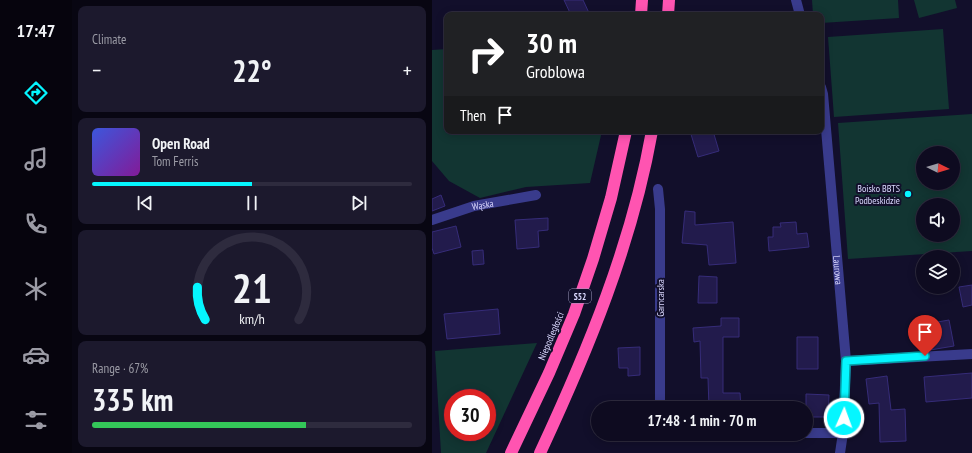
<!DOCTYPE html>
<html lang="en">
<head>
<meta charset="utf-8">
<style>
  body { margin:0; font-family:"PT Sans Narrow",sans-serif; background:#1c192d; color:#f1f3f6; height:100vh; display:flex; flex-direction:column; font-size:15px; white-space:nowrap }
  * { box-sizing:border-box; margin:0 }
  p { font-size:13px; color:#9b9ba5 }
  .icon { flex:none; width:22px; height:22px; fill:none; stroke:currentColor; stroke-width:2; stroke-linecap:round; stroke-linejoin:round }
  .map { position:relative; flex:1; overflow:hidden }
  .drawer { display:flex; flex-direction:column; gap:6px; padding:6px; background:#080612; width:360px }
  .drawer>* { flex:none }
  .hud { position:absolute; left:12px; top:12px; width:380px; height:122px; border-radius:8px; box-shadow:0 2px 10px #0003,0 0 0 1px #2e2b3e; background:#202124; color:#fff; overflow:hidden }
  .needle { width:26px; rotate:95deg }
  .controls { position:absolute; left:484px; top:146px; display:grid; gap:8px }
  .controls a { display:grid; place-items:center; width:44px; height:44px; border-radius:50%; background:#0e0b20; box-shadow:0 2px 10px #0003,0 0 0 1px #2e2b3e; font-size:20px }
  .speed { position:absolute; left:12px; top:389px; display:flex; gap:8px; font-size:20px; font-weight:700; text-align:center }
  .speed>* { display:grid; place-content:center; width:52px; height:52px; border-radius:50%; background:#0e0b20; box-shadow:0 2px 10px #0003,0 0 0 1px #2e2b3e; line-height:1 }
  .speed .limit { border:6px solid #d22; background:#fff; color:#111 }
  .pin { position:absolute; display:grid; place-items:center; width:34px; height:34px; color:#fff; margin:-41px -17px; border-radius:50% 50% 50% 0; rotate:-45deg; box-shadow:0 0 4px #0007 }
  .pin .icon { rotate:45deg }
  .me { position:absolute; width:44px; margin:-22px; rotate:2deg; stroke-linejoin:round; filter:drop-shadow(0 0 3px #0008) }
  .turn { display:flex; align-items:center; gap:14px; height:84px; padding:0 16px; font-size:18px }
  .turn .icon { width:52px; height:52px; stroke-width:2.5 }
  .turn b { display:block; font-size:28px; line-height:34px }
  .then { display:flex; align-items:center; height:38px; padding:0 16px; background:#0003; gap:8px; font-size:15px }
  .big { font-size:30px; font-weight:700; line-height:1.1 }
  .drawer .tile { flex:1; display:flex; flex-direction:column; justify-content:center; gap:6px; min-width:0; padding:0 14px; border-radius:8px; background:#1c192d }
  .drawer .dial { align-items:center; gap:0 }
  .dial svg { height:104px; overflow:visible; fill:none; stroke:#2e2b3e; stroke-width:7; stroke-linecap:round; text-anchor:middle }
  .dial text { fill:#f1f3f6; stroke:none }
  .song { display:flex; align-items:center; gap:12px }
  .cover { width:48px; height:48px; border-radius:6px; background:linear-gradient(135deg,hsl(230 70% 55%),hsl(290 70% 35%)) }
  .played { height:4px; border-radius:2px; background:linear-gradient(90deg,#05f6ff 50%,#2e2b3e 50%) }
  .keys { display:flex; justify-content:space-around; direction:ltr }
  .heat { display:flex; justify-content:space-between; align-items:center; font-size:22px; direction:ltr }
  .charge { height:6px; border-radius:3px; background:linear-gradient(90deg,#34c759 67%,#2e2b3e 0) }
  .trip { position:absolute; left:159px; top:401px; width:222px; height:40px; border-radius:20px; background:#0e0b20; box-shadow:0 2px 10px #0003,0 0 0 1px #2e2b3e; font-weight:700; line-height:40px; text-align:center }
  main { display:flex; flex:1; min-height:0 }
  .menu { display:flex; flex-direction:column; width:72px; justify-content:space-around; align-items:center; background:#06040d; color:#9b9ba5 }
  .menu .icon { width:28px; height:28px }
  .menu .on { color:#05f6ff }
  .menu b { font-size:18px; color:#f1f3f6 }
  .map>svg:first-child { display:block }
</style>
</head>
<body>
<main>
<nav class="menu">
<b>17:47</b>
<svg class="icon on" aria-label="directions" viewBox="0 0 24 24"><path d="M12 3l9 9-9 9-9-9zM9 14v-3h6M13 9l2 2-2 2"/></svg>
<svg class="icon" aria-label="music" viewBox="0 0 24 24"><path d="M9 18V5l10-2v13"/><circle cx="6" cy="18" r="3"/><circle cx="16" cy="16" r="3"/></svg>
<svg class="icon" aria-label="phone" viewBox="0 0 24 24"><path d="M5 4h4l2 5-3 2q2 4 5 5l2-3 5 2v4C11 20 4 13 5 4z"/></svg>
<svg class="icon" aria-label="climate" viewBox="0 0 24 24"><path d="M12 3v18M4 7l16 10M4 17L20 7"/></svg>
<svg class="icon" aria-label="car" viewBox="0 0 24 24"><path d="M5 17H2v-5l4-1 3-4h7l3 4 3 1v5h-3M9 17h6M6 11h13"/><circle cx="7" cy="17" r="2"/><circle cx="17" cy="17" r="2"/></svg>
<svg class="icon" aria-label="filters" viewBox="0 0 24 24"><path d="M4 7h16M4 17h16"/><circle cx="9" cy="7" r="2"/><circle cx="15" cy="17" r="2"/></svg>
</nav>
<section class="drawer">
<div class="tile"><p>Climate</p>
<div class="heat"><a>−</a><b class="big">22°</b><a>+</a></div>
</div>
<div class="tile">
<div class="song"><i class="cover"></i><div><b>Open Road</b><p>Tom Ferris</p></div></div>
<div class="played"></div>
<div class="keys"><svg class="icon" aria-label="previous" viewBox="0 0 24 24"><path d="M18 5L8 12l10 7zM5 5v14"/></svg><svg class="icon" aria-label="pause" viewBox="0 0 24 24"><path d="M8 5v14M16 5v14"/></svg><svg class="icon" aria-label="next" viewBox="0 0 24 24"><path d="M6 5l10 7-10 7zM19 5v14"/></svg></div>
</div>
<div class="tile dial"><svg viewBox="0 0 100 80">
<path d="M14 69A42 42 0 1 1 86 69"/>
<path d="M14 69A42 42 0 0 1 8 44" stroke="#05f6ff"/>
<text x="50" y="56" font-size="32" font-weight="700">21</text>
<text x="50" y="72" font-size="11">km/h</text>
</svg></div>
<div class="tile"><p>Range · 67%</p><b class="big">335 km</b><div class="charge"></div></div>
</section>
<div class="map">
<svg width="540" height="453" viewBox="0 0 540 453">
  <rect width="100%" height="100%" fill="#120f2b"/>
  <path fill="#123532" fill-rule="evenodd" d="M380,0H466L467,18L389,23V15H381Z
    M482,0H523L525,8L487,18Z
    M511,29L517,109L402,117L396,37Z
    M15,49V131H170L158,183L94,187L48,198L17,181L0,161V50Z
    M540,114V251L416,259L406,123ZM491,153H521V183H491ZM491,205H521V235H491Z
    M105,343L54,453H9L3,351ZM21,398H55V432H21Z"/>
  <path fill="#221b4c" stroke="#362c79" d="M132,0H151L158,15H139Z
    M258,131H281L287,151L266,157Z
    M9,195L13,206L0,211V199Z
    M253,211L263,212V225L301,222L304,263L277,265L275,245L250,243Z
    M116,218V230L106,231L107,247L85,249L83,220Z
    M364,222L365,234L375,233L377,247L337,251L336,237H341V227H349L348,223Z
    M24,226L29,247L2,254L0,248V232Z
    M51,250L52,264L41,265L40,251Z
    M267,276L285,277V303H266Z
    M540,285V305L531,307L527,287Z
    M66,309L68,334L15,339L12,314Z
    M289,318H307V337H291V393H308L309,408H277L276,378H269L268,341L262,342L261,328L289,326Z
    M517,320L522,346L498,350L494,324Z
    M365,337H386V369H365Z
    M208,347V375L196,376V368H187L186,348Z
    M540,373V398L494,402L492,377Z
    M455,376L459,410L473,409L474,441L448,442L447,403L437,404L434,379Z
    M374,394L397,395L396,417H374Z"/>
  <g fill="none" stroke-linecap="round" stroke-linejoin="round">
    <g stroke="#393b8c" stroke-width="10">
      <path d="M364,0L368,15"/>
      <path id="s1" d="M389,87L391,94L414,361L411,433L408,453"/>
      <path d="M226,189L228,209V408"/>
      <path id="s2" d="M0,220L42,206L104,195"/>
      <path d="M414,361L540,354"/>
      <path d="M374,433H411"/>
    </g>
    <path stroke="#ff54b1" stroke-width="12" d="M209,15L210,0
      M236,15L237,0
      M79,453L117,373L142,314L161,259L179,198L194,131
      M108,453C156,350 200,244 220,131"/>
  </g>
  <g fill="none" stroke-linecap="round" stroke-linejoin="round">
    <g stroke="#03a0a6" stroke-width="10">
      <path id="route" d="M412,418L414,361L493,356"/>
    </g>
    <use href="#route" stroke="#05f6ff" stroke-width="7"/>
  </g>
  <circle fill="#05f6ff" stroke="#120f2b" stroke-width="1.5" cx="476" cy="194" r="4"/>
  <g text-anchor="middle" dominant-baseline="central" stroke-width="4" stroke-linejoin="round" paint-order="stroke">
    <rect fill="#120f2b" stroke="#9f9cbf" stroke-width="1" x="137" y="289" width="22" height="14" rx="3"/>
    <g font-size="9" font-weight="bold" fill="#dbd9ff">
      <text x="148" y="296">S52</text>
    </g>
    <g font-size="10" fill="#dbd9ff" stroke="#120f2b" text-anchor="end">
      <text x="468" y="188">Boisko BBTS<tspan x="468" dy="12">Podbeskidzie</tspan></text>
    </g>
    <g font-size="10" fill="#dbd9ff" stroke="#120f2b">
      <text stroke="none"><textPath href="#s2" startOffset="53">Wąska</textPath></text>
      <text stroke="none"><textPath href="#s1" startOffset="184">Laurowa</textPath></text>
      <text transform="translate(228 298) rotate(-90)">Garncarska</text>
      <text transform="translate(119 336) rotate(-67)">Niepodległości</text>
    </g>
  </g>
</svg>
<div class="controls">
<a><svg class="needle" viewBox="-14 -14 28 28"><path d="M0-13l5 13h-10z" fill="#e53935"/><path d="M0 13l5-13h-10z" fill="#9b9ba5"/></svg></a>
<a><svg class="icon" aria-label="sound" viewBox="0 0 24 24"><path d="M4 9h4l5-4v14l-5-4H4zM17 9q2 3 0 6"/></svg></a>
<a><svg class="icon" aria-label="layers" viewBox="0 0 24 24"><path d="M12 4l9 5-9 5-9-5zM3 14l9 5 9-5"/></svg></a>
</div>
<div class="speed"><div class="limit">30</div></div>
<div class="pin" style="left:493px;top:356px;background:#d93025"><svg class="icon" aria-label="arrive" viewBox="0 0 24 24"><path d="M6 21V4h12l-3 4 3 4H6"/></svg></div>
<svg class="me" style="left:412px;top:418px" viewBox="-20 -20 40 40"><circle r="17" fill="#05f6ff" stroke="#fff" stroke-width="3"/><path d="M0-11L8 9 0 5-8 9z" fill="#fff"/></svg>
<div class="trip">17:48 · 1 min · 70 m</div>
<div class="hud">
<div class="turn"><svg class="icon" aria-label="right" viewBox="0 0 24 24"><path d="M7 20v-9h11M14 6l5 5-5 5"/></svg><div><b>30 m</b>Groblowa</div></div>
<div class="then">Then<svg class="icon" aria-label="arrive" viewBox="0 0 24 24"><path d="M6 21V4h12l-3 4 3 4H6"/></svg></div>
</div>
</div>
</main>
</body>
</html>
